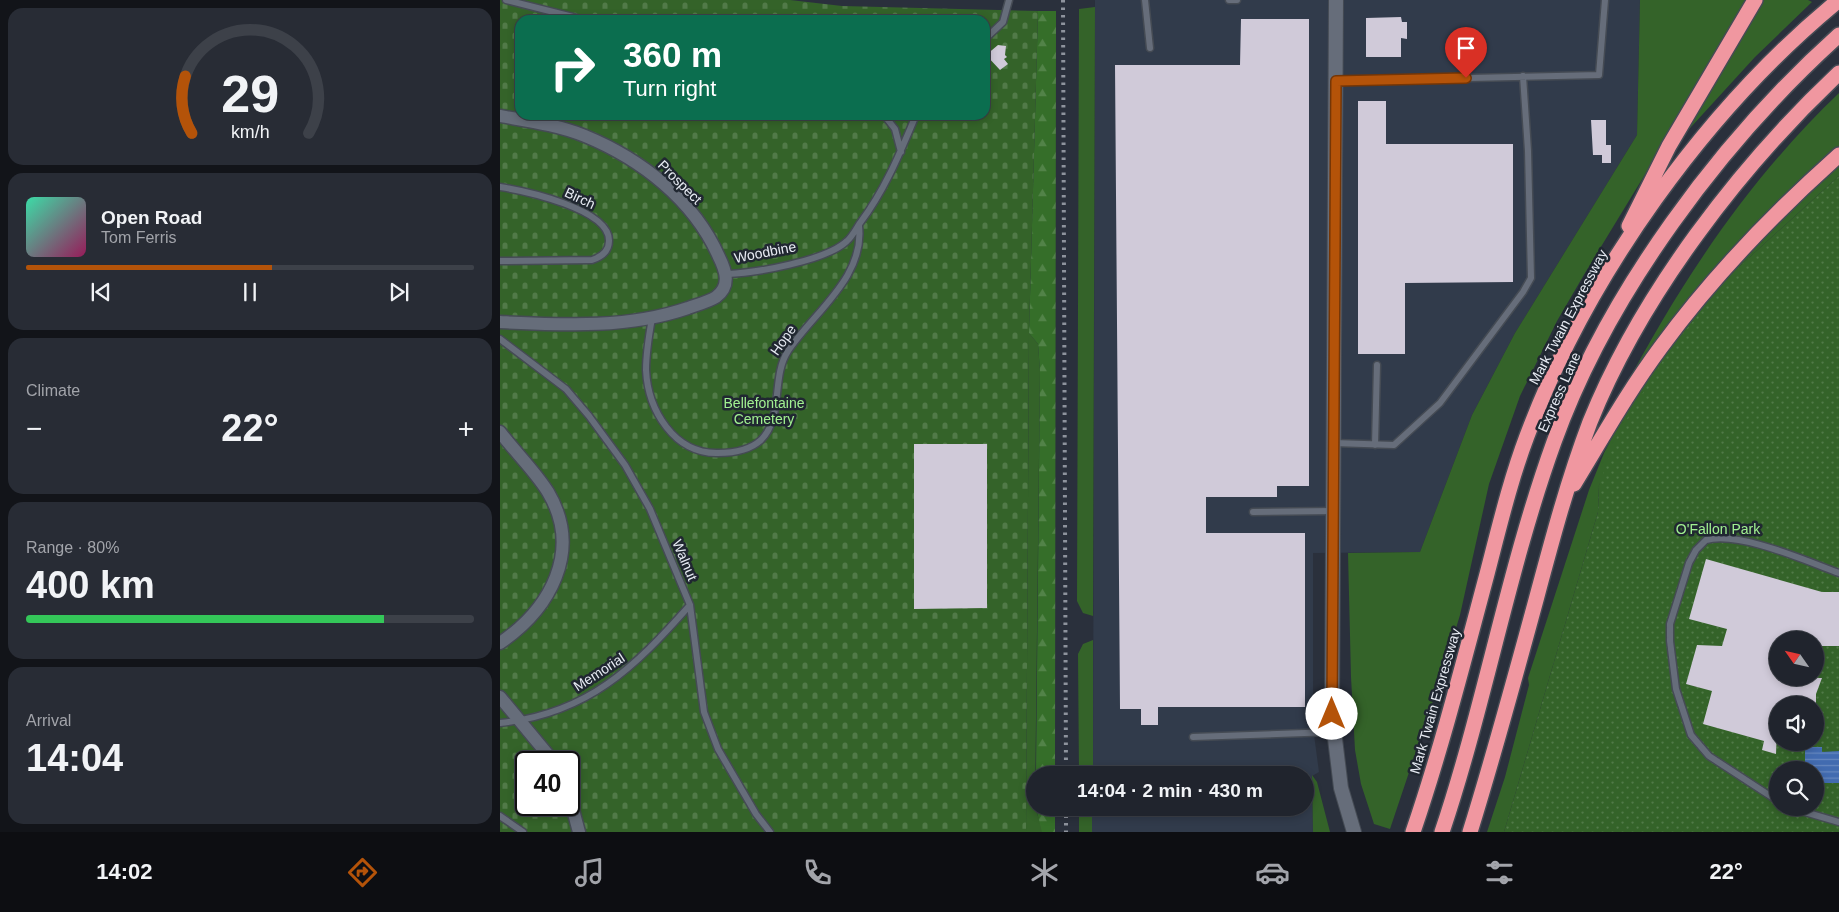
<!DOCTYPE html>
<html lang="en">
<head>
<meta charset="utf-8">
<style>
  body { margin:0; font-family:Helvetica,sans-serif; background:#282c35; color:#f1f3f6; height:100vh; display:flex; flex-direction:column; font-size:19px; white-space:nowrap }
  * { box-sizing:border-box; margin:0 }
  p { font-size:16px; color:#a2a4aa }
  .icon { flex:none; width:28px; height:28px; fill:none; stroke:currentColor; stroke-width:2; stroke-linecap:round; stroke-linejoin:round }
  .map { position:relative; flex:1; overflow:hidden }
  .sheet { display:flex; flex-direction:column; gap:8px; padding:8px; background:#121419; width:500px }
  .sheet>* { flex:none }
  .banner { position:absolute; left:15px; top:15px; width:475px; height:105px; border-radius:15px; box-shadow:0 2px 8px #0003,0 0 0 1px #3d4149; background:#0b6e4f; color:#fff; overflow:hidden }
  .needle { width:32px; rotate:304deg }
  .buttons { position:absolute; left:1269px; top:631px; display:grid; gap:10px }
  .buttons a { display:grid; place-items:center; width:55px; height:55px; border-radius:50%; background:#20242d; box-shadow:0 2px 8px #0003,0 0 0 1px #3d4149; font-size:25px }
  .speed { position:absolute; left:15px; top:751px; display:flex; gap:10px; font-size:25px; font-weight:700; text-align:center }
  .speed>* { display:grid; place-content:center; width:65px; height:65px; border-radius:50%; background:#20242d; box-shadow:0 2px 8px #0003,0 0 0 1px #3d4149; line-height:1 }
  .speed .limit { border:2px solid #111; border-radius:8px; background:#fff; color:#111 }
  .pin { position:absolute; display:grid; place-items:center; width:42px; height:42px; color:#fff; margin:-51px -21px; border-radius:50% 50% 50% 0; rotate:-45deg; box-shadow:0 0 5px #0007 }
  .pin .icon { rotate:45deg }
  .me { position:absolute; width:55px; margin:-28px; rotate:0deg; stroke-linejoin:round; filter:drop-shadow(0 0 4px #0008) }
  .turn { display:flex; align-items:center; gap:18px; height:105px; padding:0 25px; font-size:22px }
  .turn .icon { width:65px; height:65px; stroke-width:2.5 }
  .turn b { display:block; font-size:35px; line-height:42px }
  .big { font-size:38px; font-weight:700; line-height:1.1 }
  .sheet .card { flex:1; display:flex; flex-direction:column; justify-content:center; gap:8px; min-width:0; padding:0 18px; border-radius:15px; background:#282c35 }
  .sheet .dial { align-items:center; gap:0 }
  .dial svg { height:130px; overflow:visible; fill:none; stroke:#3d4149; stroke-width:7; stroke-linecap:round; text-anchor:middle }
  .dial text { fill:#f1f3f6; stroke:none }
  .song { display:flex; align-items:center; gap:15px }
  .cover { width:60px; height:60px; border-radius:8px; background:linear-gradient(135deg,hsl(160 70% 55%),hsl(330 70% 35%)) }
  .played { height:5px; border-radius:2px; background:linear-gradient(90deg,#b45309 55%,#3d4149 55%) }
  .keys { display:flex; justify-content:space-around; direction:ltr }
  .heat { display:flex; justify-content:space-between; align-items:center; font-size:28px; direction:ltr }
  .charge { height:8px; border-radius:4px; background:linear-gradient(90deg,#34c759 80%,#3d4149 0) }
  .trip { position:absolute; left:526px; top:766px; width:288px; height:50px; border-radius:25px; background:#20242d; box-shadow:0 2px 8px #0003,0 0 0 1px #3d4149; font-weight:700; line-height:50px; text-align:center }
  .menu { display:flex; height:80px; justify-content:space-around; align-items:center; background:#0d0e12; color:#a2a4aa }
  .menu .icon { width:35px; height:35px }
  .menu .selected { color:#b45309 }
  .menu b { font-size:22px; color:#f1f3f6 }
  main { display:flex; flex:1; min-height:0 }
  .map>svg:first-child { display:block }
</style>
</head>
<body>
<main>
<section class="sheet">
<div class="card dial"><svg viewBox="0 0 100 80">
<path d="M14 69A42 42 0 1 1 86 69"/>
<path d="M14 69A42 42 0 0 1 10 34" stroke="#b45309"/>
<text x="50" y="56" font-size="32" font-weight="700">29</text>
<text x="50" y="72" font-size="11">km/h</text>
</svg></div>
<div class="card">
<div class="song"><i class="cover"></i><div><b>Open Road</b><p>Tom Ferris</p></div></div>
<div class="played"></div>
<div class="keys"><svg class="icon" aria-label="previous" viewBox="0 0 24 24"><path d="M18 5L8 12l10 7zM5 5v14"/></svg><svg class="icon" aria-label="pause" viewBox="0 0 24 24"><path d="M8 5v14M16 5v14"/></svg><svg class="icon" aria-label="next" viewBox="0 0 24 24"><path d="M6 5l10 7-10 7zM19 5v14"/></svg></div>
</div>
<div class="card"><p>Climate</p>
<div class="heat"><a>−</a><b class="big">22°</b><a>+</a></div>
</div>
<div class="card"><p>Range · 80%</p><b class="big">400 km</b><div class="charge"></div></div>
<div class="card"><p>Arrival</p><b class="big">14:04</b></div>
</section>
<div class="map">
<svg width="1339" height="832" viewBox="0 0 1339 832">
  <defs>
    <pattern id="forest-firs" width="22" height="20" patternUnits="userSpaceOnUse" patternTransform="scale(1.25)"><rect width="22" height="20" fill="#356e29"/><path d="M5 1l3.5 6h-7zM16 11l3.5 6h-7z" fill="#528348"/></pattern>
    <pattern id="cemetery-stones" width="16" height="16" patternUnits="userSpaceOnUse" patternTransform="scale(1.25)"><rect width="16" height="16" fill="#346329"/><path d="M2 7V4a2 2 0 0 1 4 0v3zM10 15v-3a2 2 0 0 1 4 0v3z" fill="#517a48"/></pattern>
    <pattern id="park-dots" width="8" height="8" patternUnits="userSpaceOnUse" patternTransform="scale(1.25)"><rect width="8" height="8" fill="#346329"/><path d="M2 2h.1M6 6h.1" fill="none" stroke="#517a48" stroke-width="1.8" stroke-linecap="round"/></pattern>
    <pattern id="water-rules" width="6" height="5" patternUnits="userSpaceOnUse" patternTransform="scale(1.25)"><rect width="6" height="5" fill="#426bb0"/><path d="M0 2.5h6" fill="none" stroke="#6687bf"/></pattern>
  </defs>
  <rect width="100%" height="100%" fill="#2a303c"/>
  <path fill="#313b4b" d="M595,0H1140L1137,135L1015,333L972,415L920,552L813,553V727L819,772L812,776L813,832H592V808H805V775H593Z"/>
  <path fill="#346329" d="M1140,0H1245L1228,38L1085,273L1057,321L1020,396L989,484L960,615L944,668L890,829L874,824L861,784L855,750L851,677L848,553L920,552L972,415L1015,333L1137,135Z
    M1264,0H1308L1312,2L1255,57L1181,138Z
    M595,7L593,616L583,613L577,601L579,9Z
    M1339,93V149L1123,391C1181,281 1249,179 1339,93Z
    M1339,163V176L1241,265L1099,485L1098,512L1004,832H987L1005,777L1029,685L1028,678L1089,490L1104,453L1119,424L1163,355L1227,273Z
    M529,333L538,344L540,371L535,808L542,827V832H526Z
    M593,640V775H579L578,654L583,644Z
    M812,775L817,782L830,832H813Z
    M579,808H592V832H579Z"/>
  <path fill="url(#forest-firs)" d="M538,11H556L555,775H536L540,371L538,344L529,333Z
    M536,808H555V832H542Z"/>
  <path fill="url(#cemetery-stones)" fill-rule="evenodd" d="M0,0H290L342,6L538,11L529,333L526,832H0ZM20,20H485V115H20ZM26,762H69V805H26Z"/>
  <path fill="url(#park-dots)" fill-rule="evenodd" d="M1339,176V832H1004L1098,512L1099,485L1118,433L1172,346L1241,265ZM1278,640H1315V678H1278ZM1278,705H1315V742H1278ZM1278,770H1315V808H1278Z"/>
  <path fill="url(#water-rules)" d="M1305,747H1322V752L1339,751V783H1315V770H1305Z"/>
  <path fill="#d0cad9" d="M901,17L902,22H907V39L901,38V57H866V18Z
    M741,19H809V486H777V497H706V533H805V707H658V725H641V709H620L615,65H740Z
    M498,45L506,46L505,55L507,57L504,59L508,64L500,70L486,55Z
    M858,101H886V144H1013V282L905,283V354H858Z
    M1091,120H1106V145H1111V163H1102V155H1093Z
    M414,444H487V608L414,609Z
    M1206,559L1322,592H1339V646H1315V640H1278V678H1322L1316,694V705H1278L1276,754L1262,750L1264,741L1203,724L1212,691L1186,684L1197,645L1222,646L1227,629L1189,619Z"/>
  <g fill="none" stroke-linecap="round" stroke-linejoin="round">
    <g stroke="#454b54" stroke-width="9">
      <path id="service" d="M6,0L85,20
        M645,0L650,48
        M729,0H737
        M485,39L503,22L509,0
        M836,81L1099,75L1105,0
        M384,115L395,129L401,152
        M0,187C25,191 110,209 109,241C109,252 101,257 92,260L0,261
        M227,274C255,273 326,261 347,241C352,237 356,229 360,223C385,190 400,153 416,115
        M152,318C149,335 146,352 146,370C148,410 174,454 218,453C233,453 250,450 261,440C284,417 271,377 288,351C314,312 365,277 359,226
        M0,339L66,389L89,416L125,465L150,509L190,605L204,712L218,749L256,814L270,832
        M834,443L894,445L940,403L1023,292L1031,278L1028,151L1023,76
        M875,445L877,365
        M753,512L833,511
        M0,723C88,714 135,667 190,605
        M693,737L833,732
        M1278,801L1209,756L1191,735L1176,689L1170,641V624L1189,563L1196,550L1206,540C1240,531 1306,561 1339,573
        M1291,808L1339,822
        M0,816L23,832"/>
    </g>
    <g stroke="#454b54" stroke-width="15">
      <path id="minor" d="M0,116C28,121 58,125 85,136C141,159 194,200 219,257C226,271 231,286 216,297C208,302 196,305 188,308C127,329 62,325 0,322
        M0,432C15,452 35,471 48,492C83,551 50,609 0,643
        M0,697L54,762
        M69,795L79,832"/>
    </g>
    <g stroke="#454b54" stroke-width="16">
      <path id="tertiary" d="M836,0L832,714L841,788L854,832"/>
    </g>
    <g stroke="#454b54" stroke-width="18">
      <path id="motorway" d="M1129,226L1169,146L1255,0
        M1074,484C1102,438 1129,390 1161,347C1213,276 1274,213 1339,155
        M913,832C942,747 964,660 987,574C999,528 1010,481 1027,436C1087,275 1206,109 1339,0
        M942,832C985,704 1008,569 1054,442C1107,294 1222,140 1339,35
        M970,832C994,755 1015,677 1036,600C1052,540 1068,480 1090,422C1141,295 1240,166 1339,73"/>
    </g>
    <use href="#service" stroke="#666d7a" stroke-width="6"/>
    <use href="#minor" stroke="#666d7a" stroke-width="12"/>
    <use href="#tertiary" stroke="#666d7a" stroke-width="14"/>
    <use href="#motorway" stroke="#f097a0" stroke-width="15"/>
    <path stroke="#8e939d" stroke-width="4" stroke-dasharray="2.5 5" stroke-linecap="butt" d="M563,0L566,775
      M566,808V832"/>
  </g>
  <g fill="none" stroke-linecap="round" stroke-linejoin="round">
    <g stroke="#753606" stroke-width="12">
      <path id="route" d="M832,714L836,81L966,78"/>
    </g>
    <use href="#route" stroke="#b45309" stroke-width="9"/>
  </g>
  <g text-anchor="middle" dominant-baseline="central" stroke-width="5" stroke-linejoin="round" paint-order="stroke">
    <g font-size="14" fill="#e7ebf3" stroke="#202731">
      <text transform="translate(180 182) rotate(45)">Prospect</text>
      <text transform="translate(80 198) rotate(25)">Birch</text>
      <text transform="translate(265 252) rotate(-11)">Woodbine</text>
      <text transform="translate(1068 317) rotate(-62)">Mark Twain Expressway</text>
      <text transform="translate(283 340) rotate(-55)">Hope</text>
      <text transform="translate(1059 392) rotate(-66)">Express Lane</text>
      <text transform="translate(185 560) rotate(67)">Walnut</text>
      <text transform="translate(99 672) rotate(-33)">Memorial</text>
      <text transform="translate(935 701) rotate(-74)">Mark Twain Expressway</text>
    </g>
    <g font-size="14" fill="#a1f091" stroke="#202731">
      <text x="264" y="403">Bellefontaine<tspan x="264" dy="16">Cemetery</tspan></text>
      <text x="1218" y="529">O'Fallon Park</text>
    </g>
  </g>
</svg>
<div class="buttons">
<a><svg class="needle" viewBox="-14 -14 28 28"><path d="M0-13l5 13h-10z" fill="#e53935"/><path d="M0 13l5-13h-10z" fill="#a2a4aa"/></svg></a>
<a><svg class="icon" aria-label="sound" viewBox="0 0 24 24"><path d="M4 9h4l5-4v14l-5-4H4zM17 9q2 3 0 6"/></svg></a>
<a><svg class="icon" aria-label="search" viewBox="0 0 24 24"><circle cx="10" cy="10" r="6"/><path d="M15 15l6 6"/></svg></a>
</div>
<div class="speed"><div class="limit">40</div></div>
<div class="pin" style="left:966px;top:78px;background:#d93025"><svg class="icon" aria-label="arrive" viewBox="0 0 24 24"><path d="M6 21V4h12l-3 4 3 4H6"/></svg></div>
<svg class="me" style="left:832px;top:714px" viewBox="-20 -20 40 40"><circle r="19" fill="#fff"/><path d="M0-13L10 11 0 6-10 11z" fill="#b45309"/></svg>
<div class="trip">14:04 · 2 min · 430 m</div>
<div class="banner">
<div class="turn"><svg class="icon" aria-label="right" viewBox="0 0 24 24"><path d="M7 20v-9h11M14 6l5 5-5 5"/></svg><div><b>360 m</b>Turn right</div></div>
</div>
</div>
</main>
<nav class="menu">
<b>14:02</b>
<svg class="icon selected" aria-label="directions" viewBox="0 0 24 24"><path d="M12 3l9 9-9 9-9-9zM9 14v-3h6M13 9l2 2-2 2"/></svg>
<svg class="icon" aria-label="music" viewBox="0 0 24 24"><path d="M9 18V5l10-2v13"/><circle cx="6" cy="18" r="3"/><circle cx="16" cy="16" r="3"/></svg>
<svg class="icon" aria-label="phone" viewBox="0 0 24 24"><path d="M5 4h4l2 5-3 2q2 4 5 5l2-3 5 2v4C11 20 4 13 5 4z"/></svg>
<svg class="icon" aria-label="climate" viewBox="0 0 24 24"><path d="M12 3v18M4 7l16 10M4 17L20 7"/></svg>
<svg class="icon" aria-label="car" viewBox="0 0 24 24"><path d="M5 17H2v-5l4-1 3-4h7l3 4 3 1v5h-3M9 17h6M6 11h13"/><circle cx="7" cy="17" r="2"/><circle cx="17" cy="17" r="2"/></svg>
<svg class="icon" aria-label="filters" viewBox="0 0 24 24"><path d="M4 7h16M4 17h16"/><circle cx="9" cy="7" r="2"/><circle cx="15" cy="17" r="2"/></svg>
<b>22°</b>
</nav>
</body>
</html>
